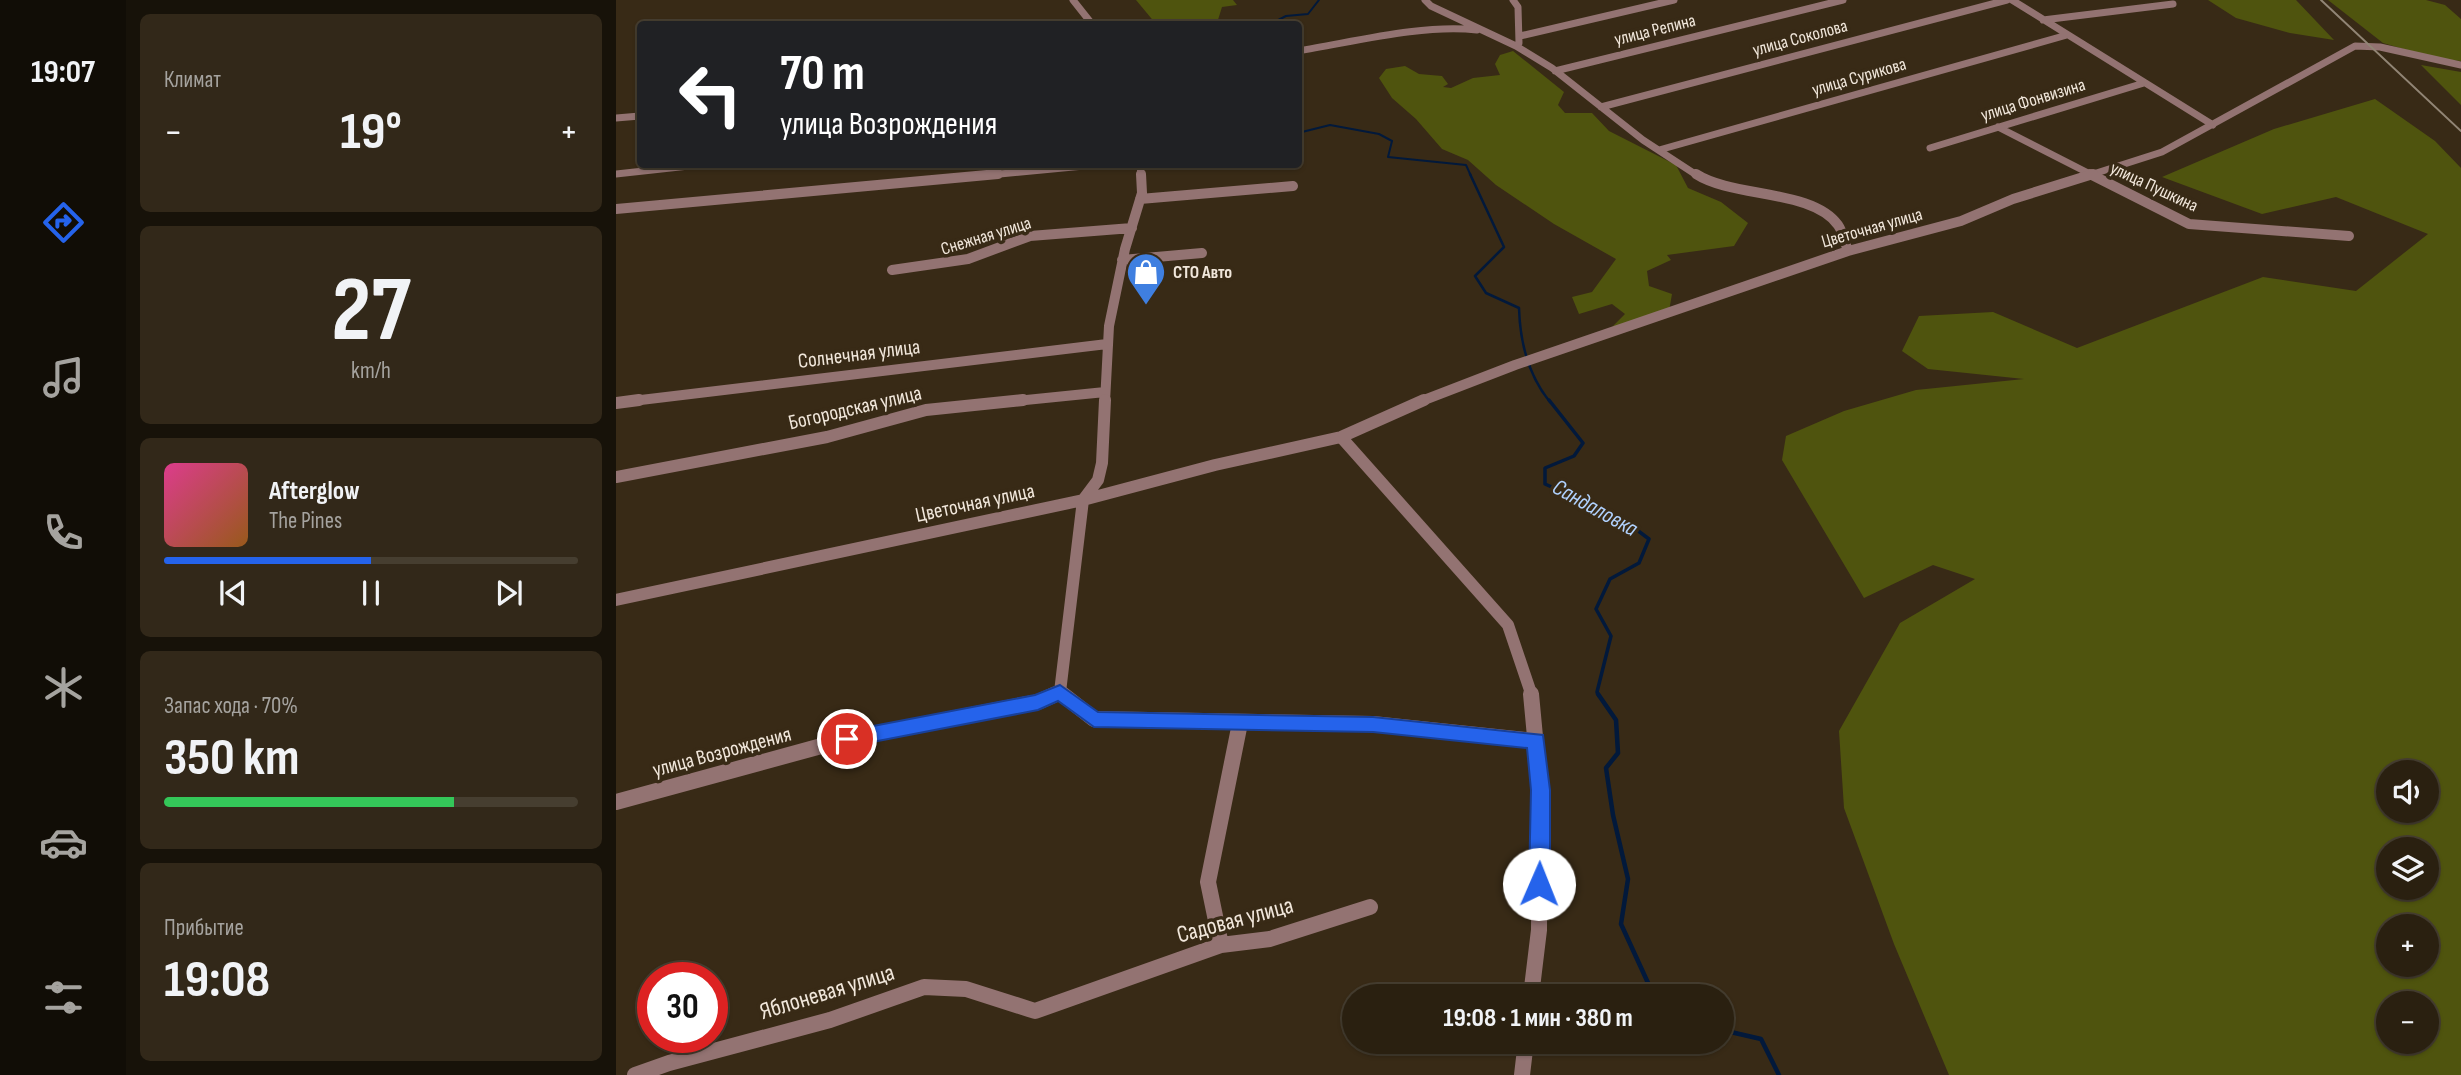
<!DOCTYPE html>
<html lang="ru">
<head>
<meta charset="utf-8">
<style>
  body { margin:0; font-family:"Sofia Sans Condensed",sans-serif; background:#322819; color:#f1f3f6; height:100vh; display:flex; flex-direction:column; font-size:26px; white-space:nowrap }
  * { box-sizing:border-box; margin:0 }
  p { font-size:23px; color:#a5a39f }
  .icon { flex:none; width:38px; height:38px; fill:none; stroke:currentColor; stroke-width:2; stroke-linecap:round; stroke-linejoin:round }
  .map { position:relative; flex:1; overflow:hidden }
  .drawer { display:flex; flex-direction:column; gap:14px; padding:14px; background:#171209; width:490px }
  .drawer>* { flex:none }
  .banner { position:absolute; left:21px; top:21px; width:665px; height:147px; border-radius:7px; box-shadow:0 2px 5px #0004,0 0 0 2px #463e30; background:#202124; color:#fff; overflow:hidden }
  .controls { position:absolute; left:1760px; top:760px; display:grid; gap:14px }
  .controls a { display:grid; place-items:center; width:63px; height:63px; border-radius:50%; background:#2a2010; box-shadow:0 2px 5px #0004,0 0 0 2px #463e30; font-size:35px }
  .speed { position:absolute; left:21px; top:962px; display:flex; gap:14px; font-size:35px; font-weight:700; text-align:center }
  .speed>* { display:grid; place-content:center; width:91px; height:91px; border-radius:50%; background:#2a2010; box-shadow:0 2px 5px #0004,0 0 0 2px #463e30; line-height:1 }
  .speed .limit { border:10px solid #d22; background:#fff; color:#111 }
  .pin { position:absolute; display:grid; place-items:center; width:60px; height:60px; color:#fff; margin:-30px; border:4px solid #fff; border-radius:50%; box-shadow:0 2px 7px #0007 }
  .me { position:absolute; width:77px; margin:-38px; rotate:1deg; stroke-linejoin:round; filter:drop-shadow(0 0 5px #0008) }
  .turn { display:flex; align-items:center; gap:24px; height:147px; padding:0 28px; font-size:32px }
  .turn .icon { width:91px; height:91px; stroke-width:2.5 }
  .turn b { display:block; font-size:49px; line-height:60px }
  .big { font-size:52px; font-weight:700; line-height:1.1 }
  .drawer .widget { flex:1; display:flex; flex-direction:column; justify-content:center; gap:10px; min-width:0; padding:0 24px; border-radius:10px; background:#322819 }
  .drawer .dial { align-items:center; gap:0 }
  .dial b { font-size:91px; line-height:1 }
  .song { display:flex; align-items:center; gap:21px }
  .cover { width:84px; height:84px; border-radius:10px; background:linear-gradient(135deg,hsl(330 70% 55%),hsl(30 70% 35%)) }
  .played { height:7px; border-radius:4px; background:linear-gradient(90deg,#2563eb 50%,#463e30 50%) }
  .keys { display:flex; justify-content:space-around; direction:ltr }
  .heat { display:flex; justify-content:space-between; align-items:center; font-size:38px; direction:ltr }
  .charge { height:10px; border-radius:5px; background:linear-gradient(90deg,#34c759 70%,#463e30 0) }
  .trip { position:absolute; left:726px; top:984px; width:392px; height:70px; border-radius:35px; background:#2a2010; box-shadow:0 2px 5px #0004,0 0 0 2px #463e30; font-weight:700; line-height:70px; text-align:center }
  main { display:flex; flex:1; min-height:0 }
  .dock { display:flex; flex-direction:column; width:126px; justify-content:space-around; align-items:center; background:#110d06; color:#a5a39f }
  .dock .icon { width:49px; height:49px }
  .dock .current { color:#2563eb }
  .dock b { font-size:32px; color:#f1f3f6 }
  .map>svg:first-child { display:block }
</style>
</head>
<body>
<main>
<nav class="dock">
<b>19:07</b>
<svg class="icon current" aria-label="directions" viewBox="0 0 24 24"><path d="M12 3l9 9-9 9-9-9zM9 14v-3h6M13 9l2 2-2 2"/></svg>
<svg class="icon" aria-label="music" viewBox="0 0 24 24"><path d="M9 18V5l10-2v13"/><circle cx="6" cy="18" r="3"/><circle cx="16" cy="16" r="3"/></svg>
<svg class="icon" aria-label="phone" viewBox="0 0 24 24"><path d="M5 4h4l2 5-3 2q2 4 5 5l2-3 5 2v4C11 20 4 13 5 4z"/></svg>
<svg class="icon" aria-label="climate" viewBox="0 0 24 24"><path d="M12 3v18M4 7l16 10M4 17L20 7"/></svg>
<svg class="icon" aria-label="car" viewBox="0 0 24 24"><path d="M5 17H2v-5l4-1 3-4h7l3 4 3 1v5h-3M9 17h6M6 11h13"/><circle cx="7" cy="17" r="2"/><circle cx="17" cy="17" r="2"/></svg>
<svg class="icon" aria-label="filters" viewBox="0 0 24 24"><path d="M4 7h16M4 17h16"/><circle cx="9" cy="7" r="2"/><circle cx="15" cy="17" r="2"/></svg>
</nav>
<section class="drawer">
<div class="widget"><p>Климат</p>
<div class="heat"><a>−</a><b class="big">19°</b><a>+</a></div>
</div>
<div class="widget dial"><b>27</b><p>km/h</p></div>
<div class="widget">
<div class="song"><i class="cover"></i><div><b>Afterglow</b><p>The Pines</p></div></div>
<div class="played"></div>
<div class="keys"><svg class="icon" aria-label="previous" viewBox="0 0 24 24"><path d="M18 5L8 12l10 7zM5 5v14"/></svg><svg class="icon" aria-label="pause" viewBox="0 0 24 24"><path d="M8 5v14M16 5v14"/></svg><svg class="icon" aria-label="next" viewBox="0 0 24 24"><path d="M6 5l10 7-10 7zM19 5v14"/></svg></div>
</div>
<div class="widget"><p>Запас хода · 70%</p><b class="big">350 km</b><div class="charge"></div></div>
<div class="widget"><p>Прибытие</p><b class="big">19:08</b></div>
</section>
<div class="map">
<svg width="1845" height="1075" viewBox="0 0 1845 1075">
  <rect width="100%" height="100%" fill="#382a16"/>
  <path fill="#4f540e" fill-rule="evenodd" d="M520,0H617L621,5L606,7L601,23L540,24Z
    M1592,0H1680L1718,40L1674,33L1620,18Z
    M1712,0H1810L1829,5L1845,19V61L1818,58L1767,43Z
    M897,51L948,92L942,105L949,113H976L993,131L1060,165L1072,188L1105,202L1132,223L1118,246L1051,255L1055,260L1031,271L1033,286L1056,294L1053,311L996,327L1009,314L996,304L963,314L956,297L976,292L1000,259L938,224L880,185L852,160L826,149L800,119L776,98L763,78L770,69L789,66L803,74L826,76L832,84L827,87L835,88L857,78L884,75L879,64L884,55Z
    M1805,65L1845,72V105Z
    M1759,99L1819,141L1845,168V1075H1333L1278,944L1228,808L1223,731L1284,623L1359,579L1317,565L1248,598L1166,460L1170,436L1228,411L1300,390L1408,379L1312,369L1286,351L1303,316L1377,312L1461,348L1647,277L1740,291L1812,234L1720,197L1646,214L1546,177L1658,129ZM1773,772H1811V810H1773ZM1773,849H1811V887H1773ZM1773,926H1811V964H1773ZM1773,1003H1811V1041H1773Z"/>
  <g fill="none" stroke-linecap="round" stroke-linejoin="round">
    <path stroke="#02193b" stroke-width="2" d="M654,24L670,16L692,14L703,0
      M682,133L714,125L763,134L776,141L772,157L850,165L855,176"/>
    <path stroke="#02193b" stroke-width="2.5" d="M854,174L888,247L859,276L870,293L903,308C904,343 912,375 934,402"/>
    <path stroke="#02193b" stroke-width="3.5" d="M933,400L967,443L958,456L929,468V484L1005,518L1033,539L1023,563L994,579L980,609L995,636L981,692L983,696"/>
    <path stroke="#02193b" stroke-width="4.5" d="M982,694L1000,720L1002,753L990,768L997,815L1012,879L1005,924L1038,996
      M1106,1030L1145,1039L1163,1075"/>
    <path stroke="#937372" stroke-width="7" d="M457,0L476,24
      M809,0L815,6L900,46L936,68L1027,140L1082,176
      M897,0L902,7L903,43
      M1396,0L1597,125
      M1427,20L1557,4
      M904,36L1058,0
      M682,51C738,42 805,24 861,30
      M939,71L1227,0
      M985,107L1391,0
      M0,118L24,116
      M1382,127L1478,176
      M1314,148L1528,83
      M1043,150L1451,35
      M524,164L525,176
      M0,174L91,164
      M363,176L489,164
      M1471,176L1546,152L1739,46L1764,47L1845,65"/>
    <path stroke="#937372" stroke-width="10" d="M1080,174C1117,198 1196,189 1222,225C1227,232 1229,243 1232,251
      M1474,174L1573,224L1733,236
      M524,199L677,186
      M0,209L382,174
      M506,260L586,253
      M276,270L352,259L414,236L516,228
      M8,402L491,344
      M389,402L489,392
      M489,402L493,326L509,249L526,193L525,174
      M803,402L899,365L1232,251L1345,221L1397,199L1477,174"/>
    <path stroke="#937372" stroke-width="12" d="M0,403L23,400
      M725,437L892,625L916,696
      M0,477L211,437L310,410L407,400
      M0,600L467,500L599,465L725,437L808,400
      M444,692L467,500L482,480L486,463L489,400
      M444,692L448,696
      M436,696L444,692"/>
    <path stroke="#937372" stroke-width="16" d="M446,694L478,719L757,724L920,741
      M0,802L231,739L422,702L440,694
      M605,945L592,882L624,723
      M915,996L923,930L924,790L915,694
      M19,1075L53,1063L214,1020L308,987L350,989L419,1011L605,945L654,939L754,907
      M906,1075L910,1041"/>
    <path stroke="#918575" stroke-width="2" d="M1705,0L1845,131"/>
  </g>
  <path fill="#2563eb" stroke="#184099" stroke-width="2" d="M444,685L482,712L757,717L927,735L934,790V884L930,891L923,893L916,891L913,884L915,790L911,748L757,732L478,727L442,701L422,710L231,747L224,745L221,739L224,733L231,731L419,695Z"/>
  <defs>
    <g id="shop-pin" transform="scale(2.0125)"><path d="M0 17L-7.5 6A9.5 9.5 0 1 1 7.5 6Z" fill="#3f7fe0" stroke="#382a16"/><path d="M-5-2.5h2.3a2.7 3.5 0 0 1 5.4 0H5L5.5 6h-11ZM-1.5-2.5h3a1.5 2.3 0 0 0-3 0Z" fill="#fff"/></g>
  </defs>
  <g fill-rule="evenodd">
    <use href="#shop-pin" x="530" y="272"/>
  </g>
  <g text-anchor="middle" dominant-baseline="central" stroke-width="7" stroke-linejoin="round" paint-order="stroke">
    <g font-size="18" fill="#f1e7db" stroke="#382a16">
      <text transform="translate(1039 30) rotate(-14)">улица Репина</text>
      <text transform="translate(1184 38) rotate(-15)">улица Соколова</text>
      <text transform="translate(1243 77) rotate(-16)">улица Сурикова</text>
      <text transform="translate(1417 100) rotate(-17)">улица Фонвизина</text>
      <text transform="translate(1538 187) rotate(25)">улица Пушкина</text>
      <text transform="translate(1256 228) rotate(-16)">Цветочная улица</text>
      <text transform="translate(370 236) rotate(-17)">Снежная улица</text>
    </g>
    <g font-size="18" font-weight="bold" fill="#f1e7db" stroke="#382a16" text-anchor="start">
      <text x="557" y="272">СТО Авто</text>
    </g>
    <g font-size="21" fill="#f1e7db" stroke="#382a16">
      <text transform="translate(243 354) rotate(-7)">Солнечная улица</text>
      <text transform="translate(239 408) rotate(-13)">Богородская улица</text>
      <text transform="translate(359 503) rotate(-12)">Цветочная улица</text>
      <text transform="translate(106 752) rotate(-15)">улица Возрождения</text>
    </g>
    <g font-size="23" font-style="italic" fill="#b0d1fd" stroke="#382a16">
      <text transform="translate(979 508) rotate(29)">Сандаловка</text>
    </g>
    <g font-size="24" fill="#f1e7db" stroke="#382a16">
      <text transform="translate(619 920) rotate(-15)">Садовая улица</text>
      <text transform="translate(211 992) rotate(-17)">Яблоневая улица</text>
    </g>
  </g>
</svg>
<div class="controls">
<a><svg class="icon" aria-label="sound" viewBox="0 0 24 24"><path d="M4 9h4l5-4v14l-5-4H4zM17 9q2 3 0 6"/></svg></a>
<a><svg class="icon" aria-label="layers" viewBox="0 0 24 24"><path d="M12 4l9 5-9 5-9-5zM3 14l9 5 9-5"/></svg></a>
<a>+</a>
<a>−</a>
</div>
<div class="speed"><div class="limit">30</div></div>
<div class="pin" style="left:231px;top:739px;background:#d93025"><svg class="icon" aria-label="arrive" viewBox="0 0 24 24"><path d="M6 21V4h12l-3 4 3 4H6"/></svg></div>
<svg class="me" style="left:923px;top:884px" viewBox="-20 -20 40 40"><circle r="19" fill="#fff"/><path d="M0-13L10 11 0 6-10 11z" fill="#2563eb"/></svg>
<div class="trip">19:08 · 1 мин · 380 m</div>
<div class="banner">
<div class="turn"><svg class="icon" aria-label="left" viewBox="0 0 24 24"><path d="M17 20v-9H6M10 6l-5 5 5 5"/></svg><div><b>70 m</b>улица Возрождения</div></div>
</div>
</div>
</main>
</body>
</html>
